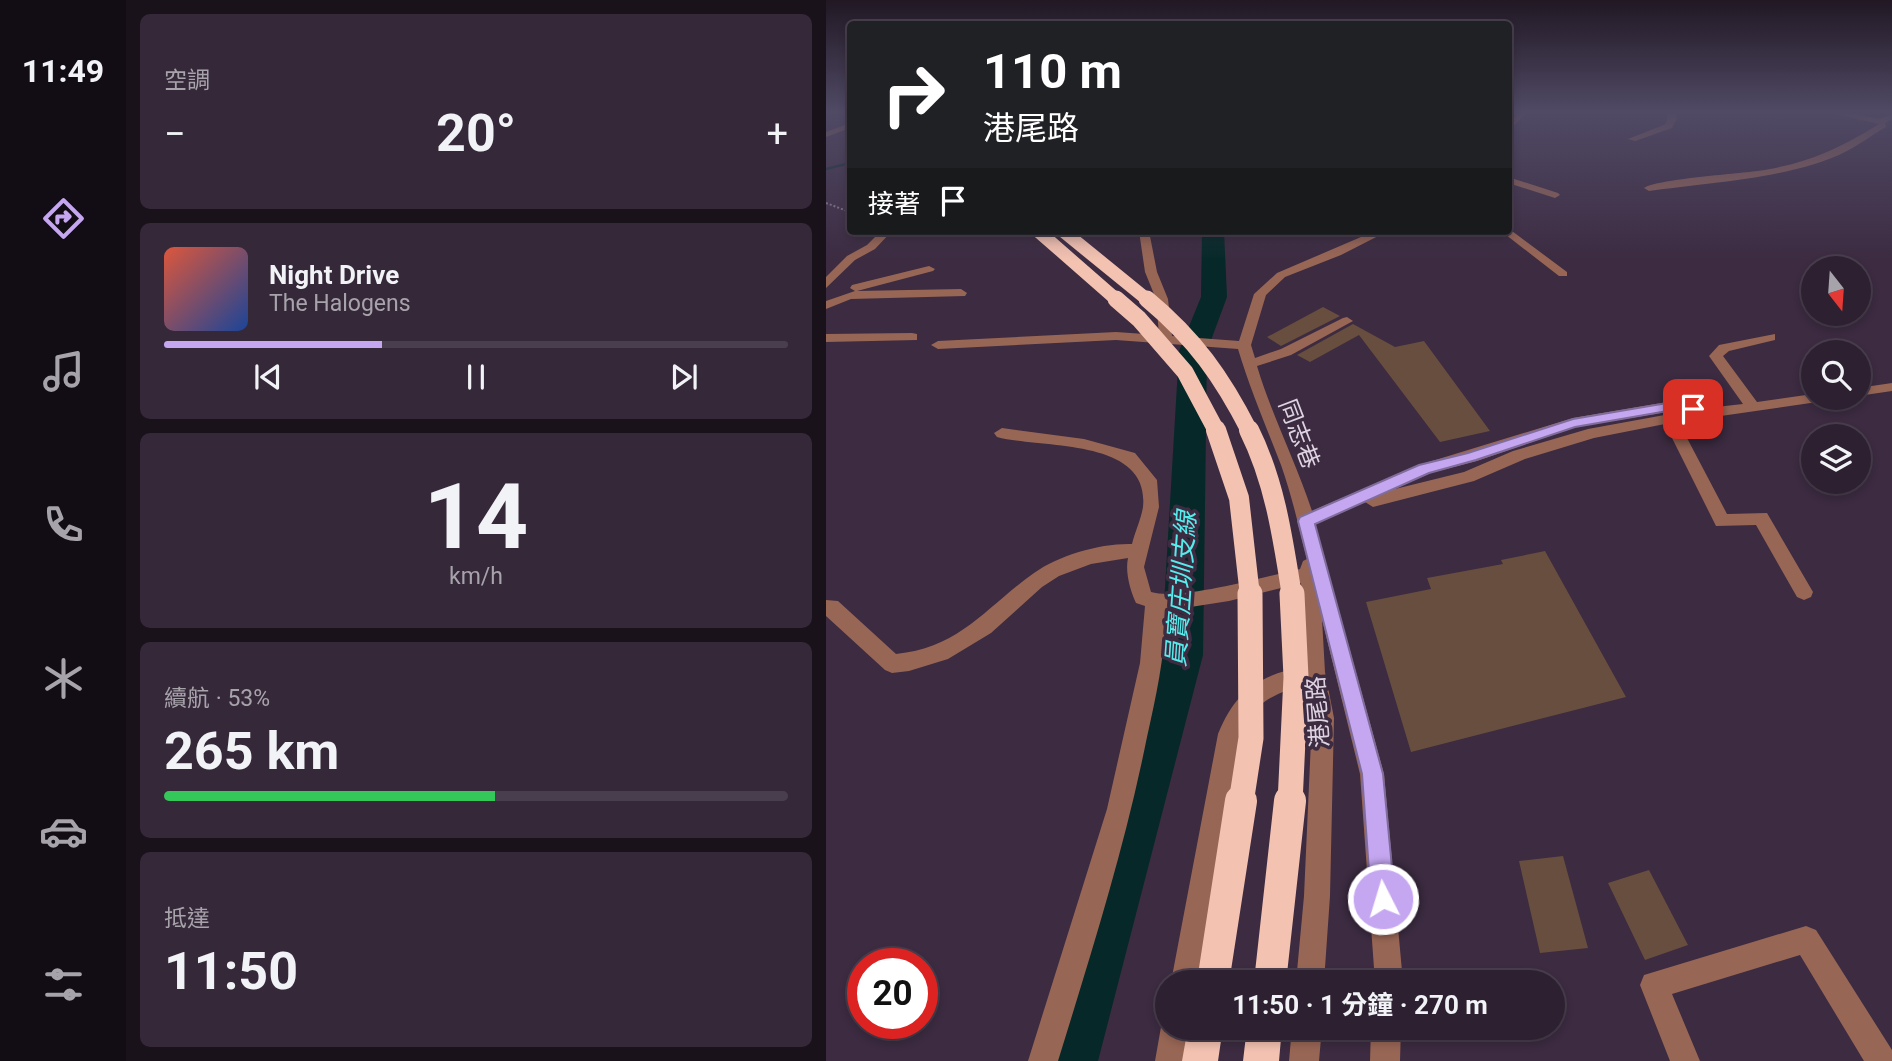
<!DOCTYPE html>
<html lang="zh-TW">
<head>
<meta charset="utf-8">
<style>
  body { margin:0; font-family:Roboto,"Noto Sans TC",sans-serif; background:#352839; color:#f1f3f6; height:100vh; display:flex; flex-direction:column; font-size:26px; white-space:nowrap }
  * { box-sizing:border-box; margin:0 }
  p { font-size:23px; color:#a7a3ab }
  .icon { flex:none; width:38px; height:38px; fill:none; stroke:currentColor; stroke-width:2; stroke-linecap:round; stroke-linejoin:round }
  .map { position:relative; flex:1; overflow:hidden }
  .panel { display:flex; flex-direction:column; gap:14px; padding:14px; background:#19121b; width:700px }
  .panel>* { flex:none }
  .top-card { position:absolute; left:21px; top:21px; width:665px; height:214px; border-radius:7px; box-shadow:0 4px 10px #0003,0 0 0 2px #483e4d; background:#202124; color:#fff; overflow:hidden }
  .needle { width:46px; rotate:163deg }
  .fabs { position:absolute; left:975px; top:256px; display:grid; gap:14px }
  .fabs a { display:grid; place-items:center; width:70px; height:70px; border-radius:50%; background:#2d2031; box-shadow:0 4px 10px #0003,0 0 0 2px #483e4d; font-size:35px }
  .speed { position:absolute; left:21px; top:948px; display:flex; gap:14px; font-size:35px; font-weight:700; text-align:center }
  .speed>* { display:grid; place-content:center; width:91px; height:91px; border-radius:50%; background:#2d2031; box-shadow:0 4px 10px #0003,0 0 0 2px #483e4d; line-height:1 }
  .speed .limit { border:10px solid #d22; background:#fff; color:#111 }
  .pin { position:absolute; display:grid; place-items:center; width:60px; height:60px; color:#fff; margin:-30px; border-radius:14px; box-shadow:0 4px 10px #0006 }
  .me { position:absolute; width:77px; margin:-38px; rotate:355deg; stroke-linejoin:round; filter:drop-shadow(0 0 5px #0008) }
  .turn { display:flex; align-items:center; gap:24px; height:147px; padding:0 21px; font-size:32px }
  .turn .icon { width:91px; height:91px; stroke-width:2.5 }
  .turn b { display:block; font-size:49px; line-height:60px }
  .then { display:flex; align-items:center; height:66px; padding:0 21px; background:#0003; gap:14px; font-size:26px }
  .big { font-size:52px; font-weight:700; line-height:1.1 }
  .panel .widget { flex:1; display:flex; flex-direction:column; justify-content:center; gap:10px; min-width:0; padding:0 24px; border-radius:10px; background:#352839 }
  .panel .dial { align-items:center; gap:0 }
  .dial b { font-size:91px; line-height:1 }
  .song { display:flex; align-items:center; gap:21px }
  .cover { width:84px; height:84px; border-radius:10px; background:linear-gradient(135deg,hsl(10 70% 55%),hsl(220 70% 35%)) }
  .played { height:7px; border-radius:4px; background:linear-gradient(90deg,#c5a7f1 35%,#483e4d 35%) }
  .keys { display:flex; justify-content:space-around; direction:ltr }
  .heat { display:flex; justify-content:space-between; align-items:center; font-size:38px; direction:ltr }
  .charge { height:10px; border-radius:5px; background:linear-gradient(90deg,#34c759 53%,#483e4d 0) }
  .trip { position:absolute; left:329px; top:970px; width:410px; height:70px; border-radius:35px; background:#2d2031; box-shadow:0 4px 10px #0003,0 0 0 2px #483e4d; font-weight:700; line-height:70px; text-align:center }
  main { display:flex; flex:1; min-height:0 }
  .menu { display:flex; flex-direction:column; width:126px; justify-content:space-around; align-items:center; background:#120d14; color:#a7a3ab }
  .menu .icon { width:49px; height:49px }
  .menu .selected { color:#c5a7f1 }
  .menu b { font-size:32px; color:#f1f3f6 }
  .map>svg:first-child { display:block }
</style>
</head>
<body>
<main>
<nav class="menu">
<b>11:49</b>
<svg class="icon selected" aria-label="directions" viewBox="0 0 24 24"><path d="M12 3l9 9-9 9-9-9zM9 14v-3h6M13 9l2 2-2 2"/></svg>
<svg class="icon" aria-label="music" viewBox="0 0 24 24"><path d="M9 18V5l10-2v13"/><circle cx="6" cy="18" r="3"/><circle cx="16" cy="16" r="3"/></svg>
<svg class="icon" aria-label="phone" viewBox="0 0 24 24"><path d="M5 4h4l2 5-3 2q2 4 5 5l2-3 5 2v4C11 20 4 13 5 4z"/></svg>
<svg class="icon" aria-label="climate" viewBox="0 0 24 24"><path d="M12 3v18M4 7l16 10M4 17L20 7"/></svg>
<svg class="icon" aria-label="car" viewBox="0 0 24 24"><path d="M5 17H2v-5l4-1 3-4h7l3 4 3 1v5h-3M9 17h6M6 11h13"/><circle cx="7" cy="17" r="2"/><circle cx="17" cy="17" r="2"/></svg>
<svg class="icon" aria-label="filters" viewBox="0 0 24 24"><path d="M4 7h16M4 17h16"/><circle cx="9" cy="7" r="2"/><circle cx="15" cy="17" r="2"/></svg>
</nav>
<section class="panel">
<div class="widget"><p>空調</p>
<div class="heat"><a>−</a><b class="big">20°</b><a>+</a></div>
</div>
<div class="widget">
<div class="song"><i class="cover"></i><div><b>Night Drive</b><p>The Halogens</p></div></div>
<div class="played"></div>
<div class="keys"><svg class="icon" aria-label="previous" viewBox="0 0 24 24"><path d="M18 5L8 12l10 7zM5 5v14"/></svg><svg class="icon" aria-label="pause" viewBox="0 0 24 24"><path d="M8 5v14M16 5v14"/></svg><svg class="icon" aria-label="next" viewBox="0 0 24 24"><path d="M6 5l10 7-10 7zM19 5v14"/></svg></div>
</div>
<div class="widget dial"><b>14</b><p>km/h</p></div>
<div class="widget"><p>續航 · 53%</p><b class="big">265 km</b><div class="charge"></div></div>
<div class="widget"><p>抵達</p><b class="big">11:50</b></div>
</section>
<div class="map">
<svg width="1066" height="1061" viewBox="0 0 1066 1061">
  <rect width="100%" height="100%" fill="#3c2b41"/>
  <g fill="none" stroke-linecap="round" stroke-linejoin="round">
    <path stroke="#062828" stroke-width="2.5" d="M0,169L24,163"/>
    <path fill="#062828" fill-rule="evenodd" d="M376,231H398L401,297L381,351L377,655L272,1061H208L335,655L353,351L375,297Z"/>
  </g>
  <path fill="#684e3e" d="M497,307L514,316L455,346L441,337Z
    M527,324L569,347L598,341L664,431L614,442L533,335L484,362L471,355Z
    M719,551L800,697L585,752L540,602L605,589L601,578L677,564L675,560Z
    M737,856L762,948L714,953L693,861Z
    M823,870L862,945L819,960L782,883Z"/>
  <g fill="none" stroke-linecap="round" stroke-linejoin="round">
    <path stroke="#8d7f91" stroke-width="2" stroke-dasharray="2 2" stroke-linecap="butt" d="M0,203L24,212"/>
    <path fill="#986655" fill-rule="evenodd" d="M693,112H701L682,132V125Z
      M842,112H850L851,118L846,128L809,141L802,139L840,124Z
      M1002,112H1019L1054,119L1066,114V119L1059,123L1060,127C1046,135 1033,145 1019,152C968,178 880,183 823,191L818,188C832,179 909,174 931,171C980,164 1011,150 1053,124Z
      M24,123V128L0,137V132Z
      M682,177L732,193L734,195L729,198L682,183Z
      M682,228L741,272V276H733L675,231H682Z
      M55,231H66L49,249L29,260L0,288V277L21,256L41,245Z
      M313,231H323L331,272L342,299L346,336L413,341L428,294L451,273L549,231H562L515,255L459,277L440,295L425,345L429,358L455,349L517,318L521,317L527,321L465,355L431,366C446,416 470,462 486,511L593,465L747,418L853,400L881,408L917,404L883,356L893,345L949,334V340L903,351L897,356L931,402L987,394V397H1007L1005,400L881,418L853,410L749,427L651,461L604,473L565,490L638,472L687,451L762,429L844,414L851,419L901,514L941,513L987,592L985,597L978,600L971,597L930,525L890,526L839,424L768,438L699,459L648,481L547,507L539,502L489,524L558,774L577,982H549L534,774L496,619L499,672L508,718L504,896L498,982H470L478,896L486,718L480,684C453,692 432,700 417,726L373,982H345L392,734C410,690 433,676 478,666L475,583L403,601L339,611C340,653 330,696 321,737C299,847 265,954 232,1061H202L281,809L314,663L319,606L310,603C304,590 299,572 302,558L265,564L233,576L216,587L165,633L122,659L83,671L66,673L59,670L0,616V600L12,601L70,654C134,648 160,607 208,573C233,555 275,543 306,544C309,532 315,519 317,507C324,437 215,449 171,437L168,433L176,428L258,439L309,453L331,480L333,507L318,567L325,592C355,601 441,576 474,569L477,561L481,559C473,528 466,496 455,465C440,426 424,389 412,349L290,340L112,349L105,345L112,341L290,332L333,335L330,299L319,272Z
      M103,266L109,269L107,271L31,291L135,289L141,293L139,296L25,299L0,309V301L29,291L24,288L26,285Z
      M86,333L91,334V340L0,342V334Z
      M1066,383V391L1032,396V388Z
      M980,926L990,930L1066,1050V1061H1038L974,955L846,994L874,1061H844L814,985L818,975Z
      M341,1016V1027H365L359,1061H329L335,1027Z
      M466,1027H496L493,1061H463Z
      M545,1027H575L574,1061H544Z"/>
    <path fill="#f3c2b1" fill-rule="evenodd" d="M362,1027H397L392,1061H356Z
      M421,1027H456L453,1061H417Z"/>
    <path stroke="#f3c2b1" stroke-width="13" d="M212,231L292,301
      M237,231L323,301"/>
    <path stroke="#f3c2b1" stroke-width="17" d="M290,299L313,319L359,372L391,432
      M321,299C369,339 396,377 424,432"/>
    <path stroke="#f3c2b1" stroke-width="20" d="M390,430L413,498L424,596
      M423,430C449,482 457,539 466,596"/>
    <path stroke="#f3c2b1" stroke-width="25" d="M415,803L425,738L424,594
      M464,803L470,677L466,594"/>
    <path stroke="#f3c2b1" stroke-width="32" d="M387,982L415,801
      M444,982L464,801"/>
  </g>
  <linearGradient id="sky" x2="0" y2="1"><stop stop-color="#211824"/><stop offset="0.43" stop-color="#504a65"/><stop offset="1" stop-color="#504a65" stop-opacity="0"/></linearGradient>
  <rect width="1066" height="261" fill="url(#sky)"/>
  <path fill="#c5a7f1" stroke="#806d9d" stroke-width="2" d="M853,401L872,406L874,409L867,413L853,409L749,427L650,460L603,473L489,524L557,774L569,899L565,907L557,911L548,907L545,899L536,774L472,521L474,517L593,465L642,453L747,419Z"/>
  <g text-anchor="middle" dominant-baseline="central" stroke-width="7" stroke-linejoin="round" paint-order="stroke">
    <g font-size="24" fill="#ded3e1" stroke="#3c2b41">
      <text transform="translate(473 434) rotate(69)">同志巷</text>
      <text transform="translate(492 712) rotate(-94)">港尾路</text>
    </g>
    <g font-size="26" font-style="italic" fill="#56ecec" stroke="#3c2b41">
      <text transform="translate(355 589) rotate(-86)">員寶庄圳支線</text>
    </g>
  </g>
</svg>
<div class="fabs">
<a><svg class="needle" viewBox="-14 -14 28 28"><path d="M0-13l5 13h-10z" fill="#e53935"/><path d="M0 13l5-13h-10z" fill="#a7a3ab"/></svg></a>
<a><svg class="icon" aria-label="search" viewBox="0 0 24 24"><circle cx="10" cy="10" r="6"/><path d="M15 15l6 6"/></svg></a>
<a><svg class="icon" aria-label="layers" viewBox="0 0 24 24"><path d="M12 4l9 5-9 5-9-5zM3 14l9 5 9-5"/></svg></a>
</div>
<div class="speed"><div class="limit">20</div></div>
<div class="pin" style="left:867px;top:409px;background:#d93025"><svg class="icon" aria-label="arrive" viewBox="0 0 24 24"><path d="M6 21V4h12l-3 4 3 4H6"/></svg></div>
<svg class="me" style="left:557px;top:899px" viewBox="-20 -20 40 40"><circle r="17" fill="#c5a7f1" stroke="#fff" stroke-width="3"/><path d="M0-11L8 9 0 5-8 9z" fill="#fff"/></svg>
<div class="trip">11:50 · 1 分鐘 · 270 m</div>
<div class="top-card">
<div class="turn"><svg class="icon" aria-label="right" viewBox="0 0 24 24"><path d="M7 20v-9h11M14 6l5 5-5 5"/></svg><div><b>110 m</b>港尾路</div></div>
<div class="then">接著<svg class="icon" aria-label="arrive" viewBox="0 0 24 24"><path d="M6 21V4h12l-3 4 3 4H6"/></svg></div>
</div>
</div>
</main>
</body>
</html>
